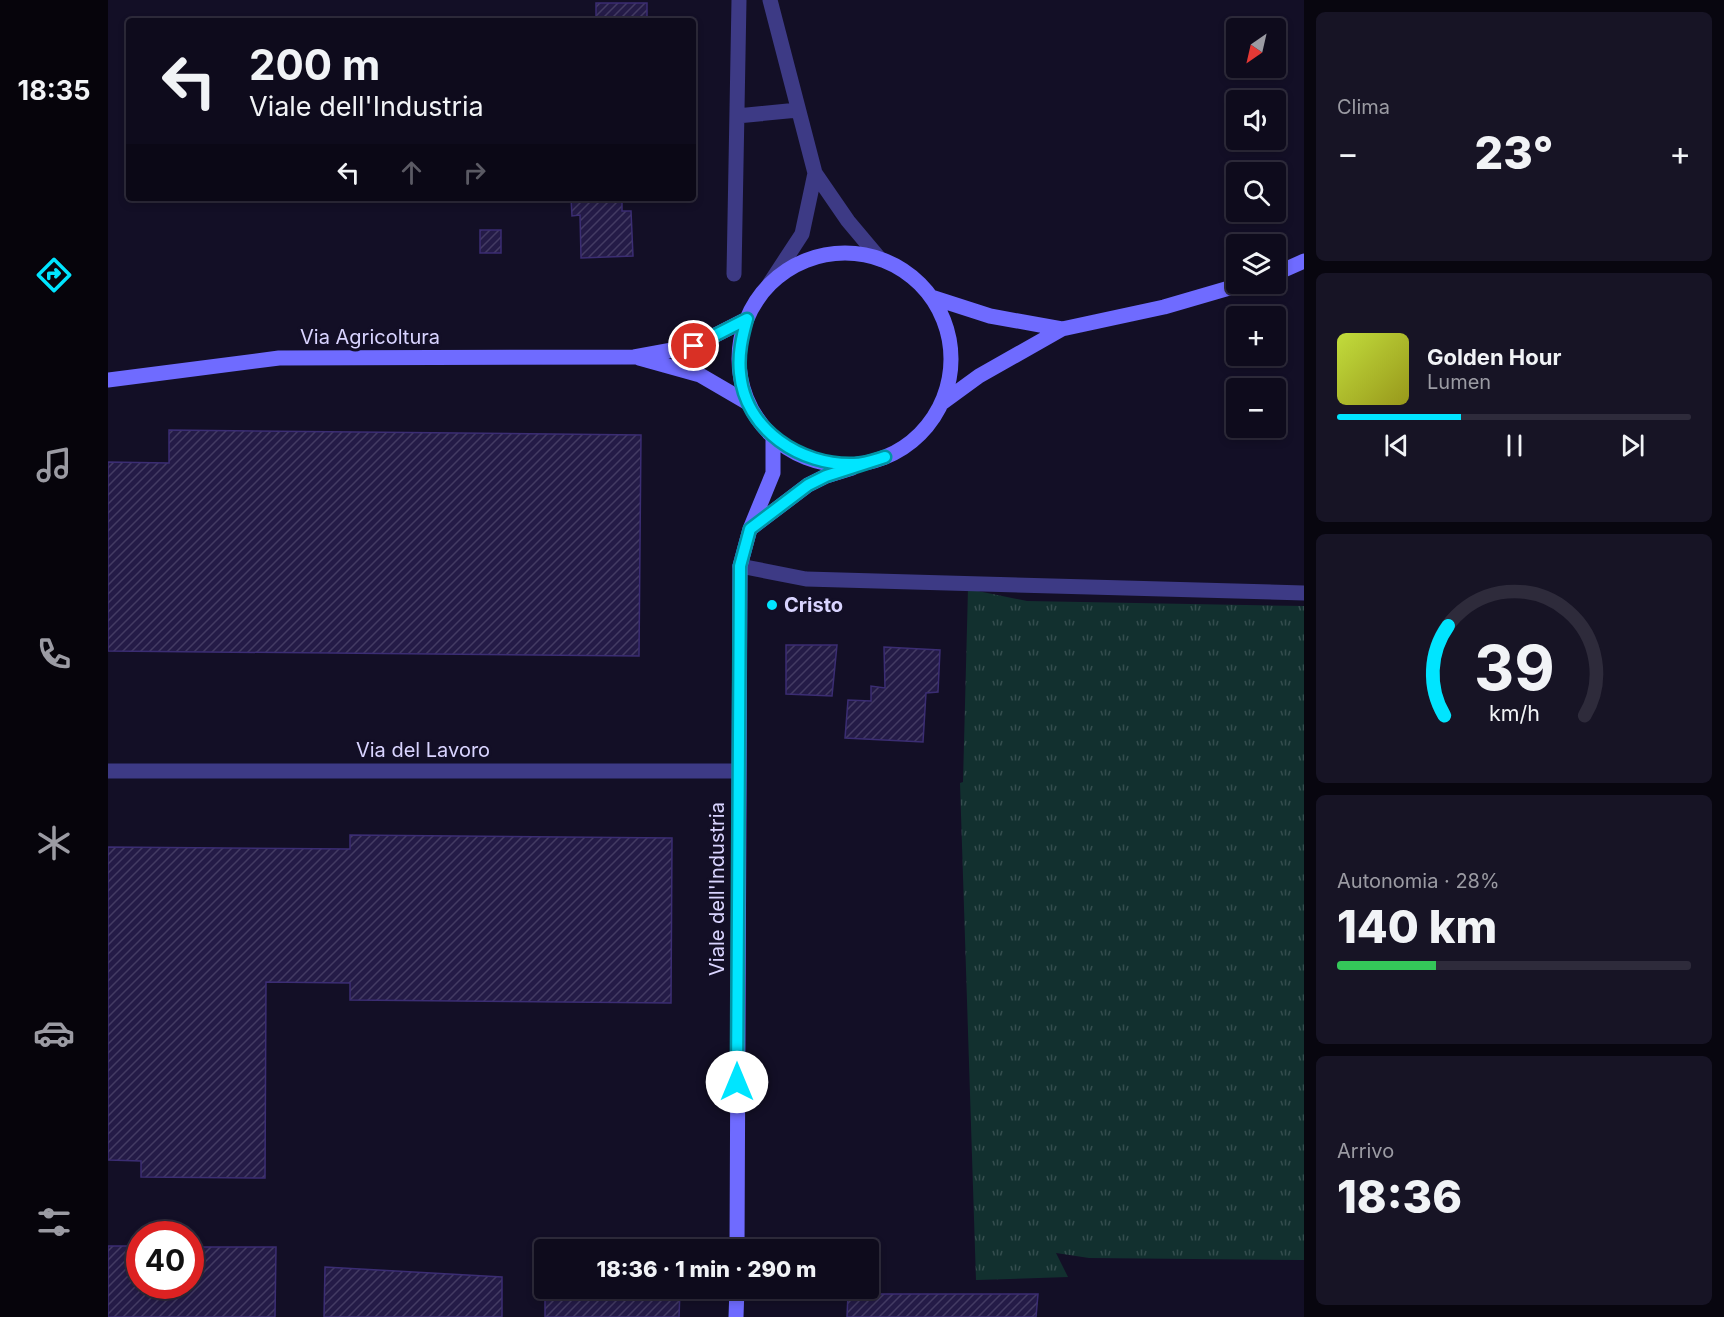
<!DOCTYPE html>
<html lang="it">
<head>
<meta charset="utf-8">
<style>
  body { margin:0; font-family:Inter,sans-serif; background:#171425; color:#f1f3f6; height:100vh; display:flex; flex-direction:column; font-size:22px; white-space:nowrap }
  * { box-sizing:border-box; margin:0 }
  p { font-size:20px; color:#9b9ba3 }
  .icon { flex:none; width:33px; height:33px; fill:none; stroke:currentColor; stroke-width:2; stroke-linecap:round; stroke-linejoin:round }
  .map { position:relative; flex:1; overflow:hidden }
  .panel { display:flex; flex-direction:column; gap:12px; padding:12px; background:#08060f; width:420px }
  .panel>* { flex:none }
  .guide { position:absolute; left:18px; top:18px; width:570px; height:183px; border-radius:6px; box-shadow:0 3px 9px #0003,0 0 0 2px #2e2b3b; background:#0e0b1c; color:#f1f3f6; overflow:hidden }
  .needle { width:39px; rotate:214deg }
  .controls { position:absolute; left:1118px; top:18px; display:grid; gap:12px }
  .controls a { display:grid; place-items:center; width:60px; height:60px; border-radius:6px; background:#0e0b1c; box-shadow:0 3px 9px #0003,0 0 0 2px #2e2b3b; font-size:30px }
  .speed { position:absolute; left:18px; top:1221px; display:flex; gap:12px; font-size:30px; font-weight:700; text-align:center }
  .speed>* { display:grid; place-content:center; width:78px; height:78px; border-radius:50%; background:#0e0b1c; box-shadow:0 3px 9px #0003,0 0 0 2px #2e2b3b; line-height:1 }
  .speed .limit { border:9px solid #d22; background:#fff; color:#111 }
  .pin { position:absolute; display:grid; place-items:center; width:51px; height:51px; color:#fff; margin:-26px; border:3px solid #fff; border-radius:50%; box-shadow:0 2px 6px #0007 }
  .me { position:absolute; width:66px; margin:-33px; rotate:0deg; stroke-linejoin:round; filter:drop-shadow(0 0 4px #0008) }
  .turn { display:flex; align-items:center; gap:21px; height:126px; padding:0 24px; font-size:27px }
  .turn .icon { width:78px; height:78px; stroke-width:2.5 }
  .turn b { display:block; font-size:42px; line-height:51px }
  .lanes { display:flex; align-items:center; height:57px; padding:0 24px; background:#0003; justify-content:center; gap:30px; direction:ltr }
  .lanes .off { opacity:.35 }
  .big { font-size:45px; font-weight:800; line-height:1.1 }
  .panel .card { flex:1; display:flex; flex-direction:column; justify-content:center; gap:9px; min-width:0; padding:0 21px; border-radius:9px; background:#171425 }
  .panel .dial { align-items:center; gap:0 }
  .dial svg { height:156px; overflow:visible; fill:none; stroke:#2e2b3b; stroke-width:7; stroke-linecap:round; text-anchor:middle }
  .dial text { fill:#f1f3f6; stroke:none }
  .song { display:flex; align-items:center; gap:18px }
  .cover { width:72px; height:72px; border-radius:9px; background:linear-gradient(135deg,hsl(70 70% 55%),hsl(60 70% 35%)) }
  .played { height:6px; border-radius:3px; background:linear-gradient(90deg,#00e5ff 35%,#2e2b3b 35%) }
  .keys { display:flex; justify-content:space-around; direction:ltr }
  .heat { display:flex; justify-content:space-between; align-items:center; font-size:33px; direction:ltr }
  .charge { height:9px; border-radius:4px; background:linear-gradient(90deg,#34c759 28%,#2e2b3b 0) }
  .trip { position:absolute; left:426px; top:1239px; width:345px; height:60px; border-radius:6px; background:#0e0b1c; box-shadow:0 3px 9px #0003,0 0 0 2px #2e2b3b; font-weight:800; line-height:60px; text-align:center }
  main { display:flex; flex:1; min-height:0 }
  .tabs { display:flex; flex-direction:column; width:108px; justify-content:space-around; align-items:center; background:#06040b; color:#9b9ba3 }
  .tabs .icon { width:42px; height:42px }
  .tabs .selected { color:#00e5ff }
  .tabs b { font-size:27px; color:#f1f3f6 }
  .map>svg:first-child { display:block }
</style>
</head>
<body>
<main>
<nav class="tabs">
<b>18:35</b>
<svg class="icon selected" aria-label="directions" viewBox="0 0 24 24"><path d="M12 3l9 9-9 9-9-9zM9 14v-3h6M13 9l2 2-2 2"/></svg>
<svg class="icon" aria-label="music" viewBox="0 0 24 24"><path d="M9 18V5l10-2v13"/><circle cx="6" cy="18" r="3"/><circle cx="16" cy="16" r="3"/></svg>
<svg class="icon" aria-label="phone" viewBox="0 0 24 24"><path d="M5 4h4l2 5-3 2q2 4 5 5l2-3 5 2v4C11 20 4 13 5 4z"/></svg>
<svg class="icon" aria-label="climate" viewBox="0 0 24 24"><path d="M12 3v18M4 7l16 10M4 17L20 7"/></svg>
<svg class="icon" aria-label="car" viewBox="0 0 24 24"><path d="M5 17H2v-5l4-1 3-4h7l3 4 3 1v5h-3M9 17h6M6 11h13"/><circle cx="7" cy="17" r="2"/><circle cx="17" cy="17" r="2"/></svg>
<svg class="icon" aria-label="filters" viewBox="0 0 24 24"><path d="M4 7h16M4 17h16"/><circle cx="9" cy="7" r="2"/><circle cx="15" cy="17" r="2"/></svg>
</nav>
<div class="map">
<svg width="1196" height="1317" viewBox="0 0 1196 1317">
  <defs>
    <pattern id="grass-tufts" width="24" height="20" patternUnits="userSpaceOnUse" patternTransform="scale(1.5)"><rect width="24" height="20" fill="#12302f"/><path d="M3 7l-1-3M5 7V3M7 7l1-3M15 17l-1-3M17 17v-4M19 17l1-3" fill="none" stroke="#344d4e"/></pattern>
    <pattern id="building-hatch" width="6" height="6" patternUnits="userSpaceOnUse" patternTransform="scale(1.5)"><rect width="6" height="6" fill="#241b47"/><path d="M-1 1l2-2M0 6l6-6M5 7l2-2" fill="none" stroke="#433b63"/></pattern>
  </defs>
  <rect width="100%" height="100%" fill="#130f26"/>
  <path fill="url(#grass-tufts)" d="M860,589L919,601L1196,606V1260L981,1258L948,1253L960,1277L868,1280L852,783L855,782Z"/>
  <path fill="url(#building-hatch)" stroke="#3b2d73" stroke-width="1.5" d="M488,3H539V21H488Z
    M463,198H514V211H523L525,256L473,258L472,215L464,216Z
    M372,230H393V253H372Z
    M61,430L533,435L531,656L0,651V462L61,463Z
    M678,645H729L724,696L678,694Z
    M776,647L832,650L830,692L818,693L815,742L737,738L740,700L763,701V686L777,688Z
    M242,835L564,838L563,1003L242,1000V983L158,982L157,1178L33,1177V1161L0,1160V847L242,849Z
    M0,1246H32V1286H82V1247H168L167,1317H0Z
    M217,1267L394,1277V1317H216Z
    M502,1288L572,1291L571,1317H437V1299L501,1300Z
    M740,1294H930L928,1317H739Z"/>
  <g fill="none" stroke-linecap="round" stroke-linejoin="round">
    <path stroke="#3d3a85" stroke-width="15" d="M662,0L707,173L740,221L772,259
      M629,116L690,110
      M626,274L631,0
      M660,286L694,234L707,173
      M632,566L698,579L1196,593
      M0,771H630"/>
    <path stroke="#6f6bff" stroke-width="15" d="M631 359a106 106 0 1 1 212 0a106 106 0 1 1-212 0Z
      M1167,274L1196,261
      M823,297L882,316L954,329
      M531,358L592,375L640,403
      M0,380L171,358L526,357L586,346L639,319
      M834,403L871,376L954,329L1056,307L1135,284
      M642,529L700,485L718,476L744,468
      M629,1250L632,566L642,529L665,473V437
      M628,1317L629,1288"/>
  </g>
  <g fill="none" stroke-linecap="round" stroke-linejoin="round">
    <g stroke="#0095a6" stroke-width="15">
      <path id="route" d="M586,346L639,319C634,337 630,354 632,373C637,430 693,466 746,464C756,464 767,460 777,457L718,476L700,485L642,529L632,566L629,1082"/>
    </g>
    <use href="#route" stroke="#00e5ff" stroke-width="10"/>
  </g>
  <circle fill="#00e5ff" stroke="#130f26" stroke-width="2" cx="664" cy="605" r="6"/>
  <g text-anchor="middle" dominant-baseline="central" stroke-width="6" stroke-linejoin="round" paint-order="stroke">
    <g font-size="20" fill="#d9d4ff" stroke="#130f26">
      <text x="262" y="337">Via Agricoltura</text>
      <text x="315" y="750">Via del Lavoro</text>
      <text transform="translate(609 889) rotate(-90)">Viale dell'Industria</text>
    </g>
    <g font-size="20" font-weight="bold" fill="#d9d4ff" stroke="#130f26" text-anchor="start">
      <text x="676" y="605">Cristo</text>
    </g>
  </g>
</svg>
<div class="controls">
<a><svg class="needle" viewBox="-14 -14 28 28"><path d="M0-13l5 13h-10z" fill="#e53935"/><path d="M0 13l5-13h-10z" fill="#9b9ba3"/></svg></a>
<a><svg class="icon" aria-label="sound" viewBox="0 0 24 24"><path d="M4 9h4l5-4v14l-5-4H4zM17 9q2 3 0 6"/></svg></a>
<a><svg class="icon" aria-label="search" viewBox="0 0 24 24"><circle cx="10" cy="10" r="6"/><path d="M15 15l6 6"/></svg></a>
<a><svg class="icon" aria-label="layers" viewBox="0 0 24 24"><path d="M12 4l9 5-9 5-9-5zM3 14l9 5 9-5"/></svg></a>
<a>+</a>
<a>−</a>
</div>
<div class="speed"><div class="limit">40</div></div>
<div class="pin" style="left:586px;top:346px;background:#d93025"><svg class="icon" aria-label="arrive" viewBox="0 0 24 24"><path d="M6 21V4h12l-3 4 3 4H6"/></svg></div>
<svg class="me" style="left:629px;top:1082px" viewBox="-20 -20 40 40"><circle r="19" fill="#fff"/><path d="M0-13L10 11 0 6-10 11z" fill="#00e5ff"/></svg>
<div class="trip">18:36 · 1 min · 290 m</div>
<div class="guide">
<div class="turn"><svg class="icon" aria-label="left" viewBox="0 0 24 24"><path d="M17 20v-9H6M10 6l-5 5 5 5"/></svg><div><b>200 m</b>Viale dell'Industria</div></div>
<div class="lanes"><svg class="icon" aria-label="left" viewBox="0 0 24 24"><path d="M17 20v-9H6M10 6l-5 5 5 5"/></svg><svg class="icon off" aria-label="ahead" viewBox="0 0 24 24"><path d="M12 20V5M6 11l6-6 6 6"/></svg><svg class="icon off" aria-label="right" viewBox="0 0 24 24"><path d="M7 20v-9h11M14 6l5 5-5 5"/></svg></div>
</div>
</div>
<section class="panel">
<div class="card"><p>Clima</p>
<div class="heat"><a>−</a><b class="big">23°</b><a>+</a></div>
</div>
<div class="card">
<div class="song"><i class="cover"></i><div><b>Golden Hour</b><p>Lumen</p></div></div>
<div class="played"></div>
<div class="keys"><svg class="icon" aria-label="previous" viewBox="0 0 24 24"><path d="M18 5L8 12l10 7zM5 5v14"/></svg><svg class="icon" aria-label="pause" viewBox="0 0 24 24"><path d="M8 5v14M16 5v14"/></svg><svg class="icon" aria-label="next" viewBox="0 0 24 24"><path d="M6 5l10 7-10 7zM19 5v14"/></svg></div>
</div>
<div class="card dial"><svg viewBox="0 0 100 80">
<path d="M14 69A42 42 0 1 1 86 69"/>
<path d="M14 69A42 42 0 0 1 16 23" stroke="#00e5ff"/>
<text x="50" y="56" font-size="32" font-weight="700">39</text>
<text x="50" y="72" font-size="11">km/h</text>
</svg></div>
<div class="card"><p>Autonomia · 28%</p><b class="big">140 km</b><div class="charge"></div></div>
<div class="card"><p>Arrivo</p><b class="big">18:36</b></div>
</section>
</main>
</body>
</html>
